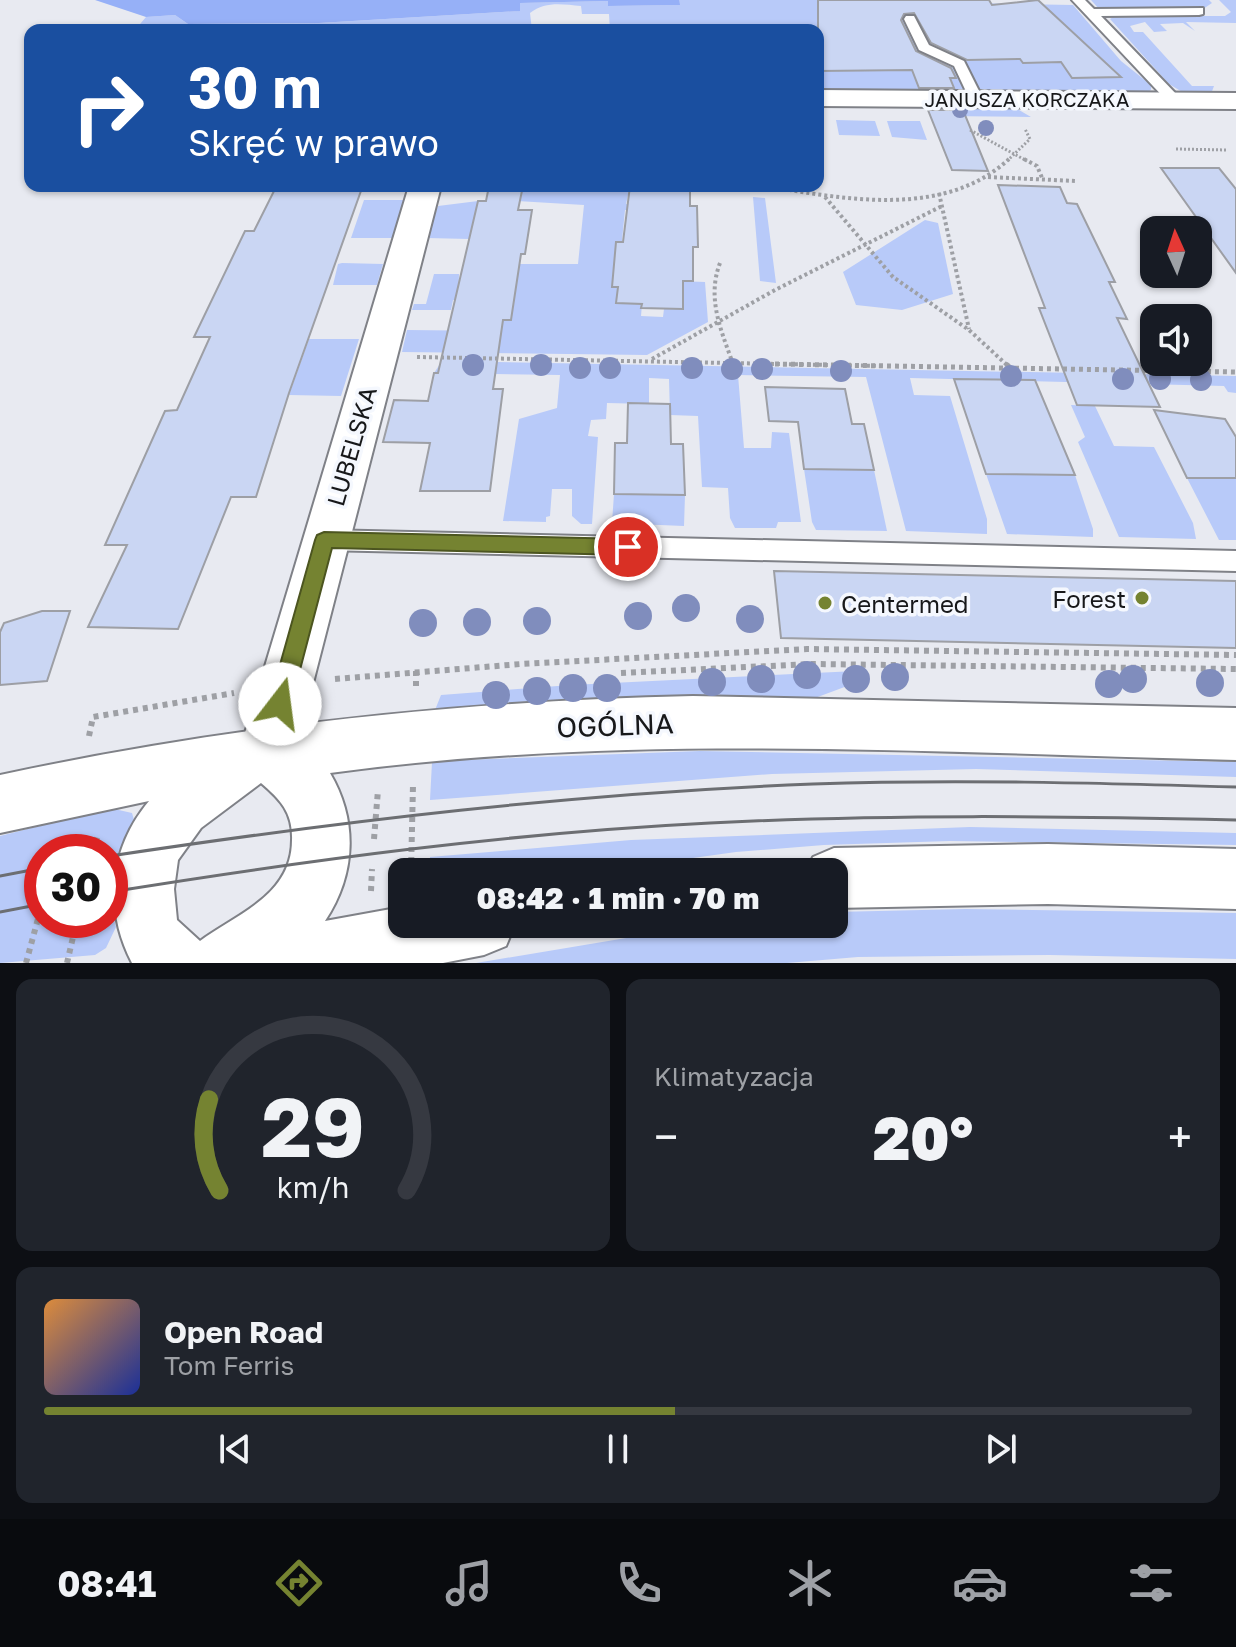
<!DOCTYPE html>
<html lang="pl">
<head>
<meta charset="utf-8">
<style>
  body { margin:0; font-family:"Golos Text",sans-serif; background:#20242c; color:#f1f3f6; height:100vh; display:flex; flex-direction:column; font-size:30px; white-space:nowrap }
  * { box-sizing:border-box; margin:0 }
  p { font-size:26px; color:#9ea1a6 }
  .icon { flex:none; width:44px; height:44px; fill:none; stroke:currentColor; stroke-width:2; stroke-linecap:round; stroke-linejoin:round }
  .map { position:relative; height:963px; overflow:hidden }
  .panel { display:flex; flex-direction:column; gap:16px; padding:16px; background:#0d0f14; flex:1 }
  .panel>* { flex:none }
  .hud { position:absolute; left:24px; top:24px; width:800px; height:168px; border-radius:16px; box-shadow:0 2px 6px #0004; background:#1a4fa0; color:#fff; overflow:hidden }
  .needle { width:52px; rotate:357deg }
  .controls { position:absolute; left:1140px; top:216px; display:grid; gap:16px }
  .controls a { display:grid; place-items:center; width:72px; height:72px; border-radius:16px; background:#171b24; box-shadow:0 2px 6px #0004; font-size:40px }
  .speed { position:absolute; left:24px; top:834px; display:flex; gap:16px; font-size:40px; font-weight:700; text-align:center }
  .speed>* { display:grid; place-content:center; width:104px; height:104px; border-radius:50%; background:#171b24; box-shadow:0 2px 6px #0004; line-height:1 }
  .speed .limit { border:12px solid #d22; background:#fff; color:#111 }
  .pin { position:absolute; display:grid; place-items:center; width:68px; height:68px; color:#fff; margin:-34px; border:4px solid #fff; border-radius:50%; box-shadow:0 2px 8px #0007 }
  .me { position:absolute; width:88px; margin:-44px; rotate:15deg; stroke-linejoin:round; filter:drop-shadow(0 0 6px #0008) }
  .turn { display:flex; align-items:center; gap:28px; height:168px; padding:0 32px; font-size:36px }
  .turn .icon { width:104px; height:104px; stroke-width:2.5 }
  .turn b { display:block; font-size:56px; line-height:68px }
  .big { font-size:60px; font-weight:800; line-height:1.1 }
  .panel .widget { flex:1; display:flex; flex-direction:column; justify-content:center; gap:12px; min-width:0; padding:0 28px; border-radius:16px; background:#20242c }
  .panel .dial { align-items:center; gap:0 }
  .dial svg { height:208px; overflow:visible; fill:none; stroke:#363941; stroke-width:7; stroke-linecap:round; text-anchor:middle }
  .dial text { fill:#f1f3f6; stroke:none }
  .song { display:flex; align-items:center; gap:24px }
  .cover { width:96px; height:96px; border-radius:12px; background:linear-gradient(135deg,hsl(30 70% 55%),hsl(230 70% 35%)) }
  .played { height:8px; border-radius:4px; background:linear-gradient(90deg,#758331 55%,#363941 55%) }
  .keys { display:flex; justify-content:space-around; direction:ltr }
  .heat { display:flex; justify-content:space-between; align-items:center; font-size:44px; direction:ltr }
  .panel .tiles { flex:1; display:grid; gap:16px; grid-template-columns:1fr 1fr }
  .widget:last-child { grid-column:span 2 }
  .trip { position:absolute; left:388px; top:858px; width:460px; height:80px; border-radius:16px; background:#171b24; box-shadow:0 2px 6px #0004; font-weight:800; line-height:80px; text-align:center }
  .tabs { display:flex; height:128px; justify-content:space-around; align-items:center; background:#090b0e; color:#9ea1a6 }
  .tabs .icon { width:56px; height:56px }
  .tabs .current { color:#758331 }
  .tabs b { font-size:36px; color:#f1f3f6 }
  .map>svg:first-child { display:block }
</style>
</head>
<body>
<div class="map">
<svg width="1236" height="963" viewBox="0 0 1236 963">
  <rect width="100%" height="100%" fill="#e8eaf1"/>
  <path fill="#b8caf9" d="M679,0H968L971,3L1073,5L1121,61L1151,85V90C1139,98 1132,91 1119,90L1118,95L985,94L982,89H962L964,94L818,92V30H714L712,24H680V30H610L609,14H582L581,6C562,4 545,1 530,13L532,30H277V27L224,26L191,30H135L146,17L175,15L188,24L319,23L519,11V3L608,1L609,6L679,5Z
    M1091,0H1209L1212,3L1203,9H1099Z
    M1219,0H1236V23L1186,22L1195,31L1183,23L1160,24L1167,31L1154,32L1145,22L1130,26L1134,32H1143L1192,86H1214L1211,94L1184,93L1169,84L1110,19L1115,16H1225L1231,12Z
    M939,106L1014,107L1031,117L944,116Z
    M836,120L875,121L880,136L839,135Z
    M887,121H920L927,140L892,137Z
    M549,186H630L626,204H631V210H625L619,271H613L612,286L618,287L617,303L642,304L641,316L663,317L664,309H683V289L677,281L705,282L708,322L647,355L402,352L407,330L501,331L503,320H511L519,264H578L584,205L517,201L519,189L548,190Z
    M753,197L765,198L776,283L760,281Z
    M364,200H404L393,238H351Z
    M478,201L469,239L427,238L438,206Z
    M925,220L938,223L953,294L902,310L856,305L843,272Z
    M342,263L383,264L377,285H333L338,264Z
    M434,274H459L458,300H453L451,310H412L414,304H426Z
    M309,339H359L341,396L289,395Z
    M442,361L1236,376V393L1228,392L1224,386L910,378L914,395L950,396L987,519V534L906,531L866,377L738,375L744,448H771L772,432L789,433L801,522H778L776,528H735L730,518L728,488L702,487L698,416L670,415L669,379L649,378V404L607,403L606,419L591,420L588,436L598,437L592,524H581L572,516V489H552L550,516L546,517V522L503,521L519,419L557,408L560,375L434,373Z
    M1071,405L1095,406L1114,446L1154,447L1193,523L1196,539L1119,537L1078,442L1085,437Z
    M804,469L874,470L887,531L816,530L812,522Z
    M986,474L1075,475L1093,529V537L1007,534Z
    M1187,478H1236V540H1219Z
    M614,494L685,495L684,526L612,523Z
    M856,671L858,682L815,698L710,695L518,702L435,710L441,695L571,685Z
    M700,751L1236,762V777L976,769L772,774L430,800L432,762L438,761Z
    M110,808L132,813L134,820L110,887V852H42V920H110V905L116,927L106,948L95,955L0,963V836Z
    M970,827L1236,833V845L950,841L824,845L736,852L592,872H429L430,857L631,840Z
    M966,909L1236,913V959L1050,955L858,957L787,963H476L710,924H834V912Z"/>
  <path fill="#96b0f7" d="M95,0H679L680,5L608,6V1L520,3V11L319,23L188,24L175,15L146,17Z"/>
  <path fill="#cad6f3" stroke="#9d9fa5" stroke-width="2" d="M818,0H989L992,5L1038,0L1121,77L1072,78L1061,62L1023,63L1020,59L967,60L931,43L914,13L904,14L901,20L916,51L951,68L956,78H950L954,88H919L912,70L818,71Z
    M928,110H963L988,171L952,170Z
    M1161,168H1219L1236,189V273Z
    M998,185L1060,187L1067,203L1077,204L1115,282H1109L1127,319L1117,318L1160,407L1077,405L1039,308H1045Z
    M489,186H523L518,210H532L525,254H521L511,320H503L493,389H503L490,491H420L430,443L383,442L394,400L428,401L434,373H438L478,201H486Z
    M630,186H690V206H697L698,247H693V281H683V309L641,308L642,304L616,303L618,287H612L616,242H623Z
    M276,187L362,188L289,393L256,497H231L178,629L88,627L127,545H105L165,411L177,410L210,337H194L245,231H254Z
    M954,379L1035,380L1075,475L986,474Z
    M765,387L845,389L852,424H864L874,470L804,469L798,422L769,421Z
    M628,403L670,404L671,444H683L685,495L614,494L615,443H627Z
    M1154,410L1225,419L1236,437V478H1187Z
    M774,571L1236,581V648L781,638Z
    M42,611H70L47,681L0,685V632L4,623Z"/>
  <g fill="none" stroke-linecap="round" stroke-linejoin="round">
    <g stroke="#7f8187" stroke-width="4">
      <path id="service" d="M1072,0H1085L1094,9L1203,8V14L1199,15L1101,16L1179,97V103H1169Z
        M906,16H914L929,45L964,61L983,99L981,102H971L954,66L919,50L904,19Z
        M324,530L1236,551V571L324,550L316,547L312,540L316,533Z"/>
    </g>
    <g stroke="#7f8187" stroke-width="4">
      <path id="minor" d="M818,90L1236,93V109L818,106Z
        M409,186H441L295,753L287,772L267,780L247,772L239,753Z"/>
    </g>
    <g stroke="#7f8187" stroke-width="4">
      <path id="tertiary" d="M693,696L1236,708V760C934,753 630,732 330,773C358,821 356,874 325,921L402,907V924H515L506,946L484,955L443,963H132C104,909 109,849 149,801L0,833V775C229,726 458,701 693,696ZM261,783C281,800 293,813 292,840C292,895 237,914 200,941L177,920L174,889L178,860L201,828Z
        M1048,844L1236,849V909L1048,904L834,908V872H806L813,857L834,848Z"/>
    </g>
    <path stroke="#9ea0a5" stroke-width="3" stroke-dasharray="2 2" stroke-linecap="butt" d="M970,130L1027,161
      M1176,149L1228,150
      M1007,161L1030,139L1025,129"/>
    <path stroke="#9ea0a5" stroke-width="4" stroke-dasharray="3 3" stroke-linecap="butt" d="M1024,159L1037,166L1043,180
      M988,177L1076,181
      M765,186C845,199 944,219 1009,159
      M939,193L969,329
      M825,197L893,277L969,330L1008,366
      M720,263C707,297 720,328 732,361
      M417,357L884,366
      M652,359L775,290L942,206"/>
    <path stroke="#9ea0a5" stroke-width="5" stroke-dasharray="4 4" stroke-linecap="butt" d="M775,364L1236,372
      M1006,364L1010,367"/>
    <path stroke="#9ea0a5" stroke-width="6" stroke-dasharray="5 5" stroke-linecap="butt" d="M416,671V691
      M621,673L811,664L1236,669
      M335,679L521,664L807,649L1236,655
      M89,736L93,717L234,693
      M374,839L378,790
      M93,852L98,834
      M411,872L413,785
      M371,891L372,869
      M26,963L42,904
      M67,963L77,920"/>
    <use href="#service" fill="#fff" fill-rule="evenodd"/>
    <use href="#minor" fill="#fff" fill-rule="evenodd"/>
    <use href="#tertiary" fill="#fff" fill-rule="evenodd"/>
    <path stroke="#6c6e72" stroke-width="3" d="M110,856C343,821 577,793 813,784C954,779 1095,783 1236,787
      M0,876L42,868
      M110,892C309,860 509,833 710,823C885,814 1061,816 1236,820
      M0,912L42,904"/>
  </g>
  <g fill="#808dbd">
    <circle cx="960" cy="110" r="8"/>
    <circle cx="986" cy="128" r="8"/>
    <circle cx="473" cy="365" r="11"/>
    <circle cx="541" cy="365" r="11"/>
    <circle cx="580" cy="368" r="11"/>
    <circle cx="610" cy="368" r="11"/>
    <circle cx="692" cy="368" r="11"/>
    <circle cx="732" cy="369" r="11"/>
    <circle cx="762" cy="369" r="11"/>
    <circle cx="841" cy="371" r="11"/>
    <circle cx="1011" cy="376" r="11"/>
    <circle cx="1123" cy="379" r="11"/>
    <circle cx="1160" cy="379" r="11"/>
    <circle cx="1201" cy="380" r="11"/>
    <circle cx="686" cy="608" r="14"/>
    <circle cx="638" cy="616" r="14"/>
    <circle cx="750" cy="619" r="14"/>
    <circle cx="537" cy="621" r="14"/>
    <circle cx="477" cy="622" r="14"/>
    <circle cx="423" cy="623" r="14"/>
    <circle cx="807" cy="675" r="14"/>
    <circle cx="895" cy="677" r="14"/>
    <circle cx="761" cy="679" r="14"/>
    <circle cx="856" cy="679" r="14"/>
    <circle cx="1133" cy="679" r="14"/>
    <circle cx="712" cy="682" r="14"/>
    <circle cx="1210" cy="683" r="14"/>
    <circle cx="1109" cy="684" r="14"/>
    <circle cx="573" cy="688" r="14"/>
    <circle cx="607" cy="688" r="14"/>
    <circle cx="537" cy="691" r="14"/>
    <circle cx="496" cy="695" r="14"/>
  </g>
  <path fill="#758331" stroke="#4c5520" stroke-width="2" d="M324,532L628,539L635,542L638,547L635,553L628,555L332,548L291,704L288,712L280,715L272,712L269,704L315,540L317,535Z"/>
  <g fill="#758331" stroke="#f5f8fe" stroke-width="3">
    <circle cx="1142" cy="598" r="8"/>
    <circle cx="825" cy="603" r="8"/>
  </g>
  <g text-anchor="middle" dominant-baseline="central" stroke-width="7" stroke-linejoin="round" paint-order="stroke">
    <g font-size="20" fill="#17181a" stroke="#f5f8fe">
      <text x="1027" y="99">JANUSZA KORCZAKA</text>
    </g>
    <g font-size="24" fill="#17181a" stroke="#f5f8fe">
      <text transform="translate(351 446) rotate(-74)">LUBELSKA</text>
    </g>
    <g font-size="24" fill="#17181a" stroke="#f5f8fe" text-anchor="end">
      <text x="1126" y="598">Forest</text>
      <text x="841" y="603" text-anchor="start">Centermed</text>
    </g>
    <g font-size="28" fill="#17181a" stroke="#f5f8fe">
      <text transform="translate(615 725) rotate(-2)">OGÓLNA</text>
    </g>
  </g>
</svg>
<div class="controls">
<a><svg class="needle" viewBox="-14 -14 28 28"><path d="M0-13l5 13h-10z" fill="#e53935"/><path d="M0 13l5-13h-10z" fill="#9ea1a6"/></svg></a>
<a><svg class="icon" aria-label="sound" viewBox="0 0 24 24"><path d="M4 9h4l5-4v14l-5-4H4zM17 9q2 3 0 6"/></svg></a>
</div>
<div class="speed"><div class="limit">30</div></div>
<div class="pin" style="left:628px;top:547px;background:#d93025"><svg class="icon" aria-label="arrive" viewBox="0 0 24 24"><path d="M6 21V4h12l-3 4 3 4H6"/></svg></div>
<svg class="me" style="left:280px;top:704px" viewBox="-20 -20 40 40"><circle r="19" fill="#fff"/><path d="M0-13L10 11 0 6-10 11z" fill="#758331"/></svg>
<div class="trip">08:42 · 1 min · 70 m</div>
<div class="hud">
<div class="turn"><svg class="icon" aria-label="right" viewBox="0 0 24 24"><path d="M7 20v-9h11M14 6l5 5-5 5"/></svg><div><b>30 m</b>Skręć w prawo</div></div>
</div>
</div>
<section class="panel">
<div class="tiles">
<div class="widget dial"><svg viewBox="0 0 100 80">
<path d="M14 69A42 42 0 1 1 86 69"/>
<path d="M14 69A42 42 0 0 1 10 34" stroke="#758331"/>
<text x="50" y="56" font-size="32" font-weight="700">29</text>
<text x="50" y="72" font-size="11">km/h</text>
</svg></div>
<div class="widget"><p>Klimatyzacja</p>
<div class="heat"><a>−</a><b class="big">20°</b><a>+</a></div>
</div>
<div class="widget">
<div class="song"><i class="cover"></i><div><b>Open Road</b><p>Tom Ferris</p></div></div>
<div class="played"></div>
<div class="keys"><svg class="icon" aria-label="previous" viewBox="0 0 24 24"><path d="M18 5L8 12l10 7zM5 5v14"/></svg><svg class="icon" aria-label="pause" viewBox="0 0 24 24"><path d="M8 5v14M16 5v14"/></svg><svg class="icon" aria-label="next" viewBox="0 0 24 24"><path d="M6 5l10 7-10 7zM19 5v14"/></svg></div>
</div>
</div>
</section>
<nav class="tabs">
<b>08:41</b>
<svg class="icon current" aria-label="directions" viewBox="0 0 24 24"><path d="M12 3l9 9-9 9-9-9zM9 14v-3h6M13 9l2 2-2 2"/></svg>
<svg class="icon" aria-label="music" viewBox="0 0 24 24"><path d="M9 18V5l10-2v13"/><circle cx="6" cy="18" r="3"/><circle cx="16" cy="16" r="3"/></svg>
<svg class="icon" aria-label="phone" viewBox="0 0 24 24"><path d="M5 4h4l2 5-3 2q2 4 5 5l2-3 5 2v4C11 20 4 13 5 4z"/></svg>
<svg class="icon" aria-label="climate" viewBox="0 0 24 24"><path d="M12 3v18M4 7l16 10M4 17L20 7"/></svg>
<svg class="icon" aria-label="car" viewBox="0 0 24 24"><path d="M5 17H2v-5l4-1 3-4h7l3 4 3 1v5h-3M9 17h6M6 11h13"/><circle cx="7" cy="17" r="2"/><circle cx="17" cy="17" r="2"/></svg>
<svg class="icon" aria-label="filters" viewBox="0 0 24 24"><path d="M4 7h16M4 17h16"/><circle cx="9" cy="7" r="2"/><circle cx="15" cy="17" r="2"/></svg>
</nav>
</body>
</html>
